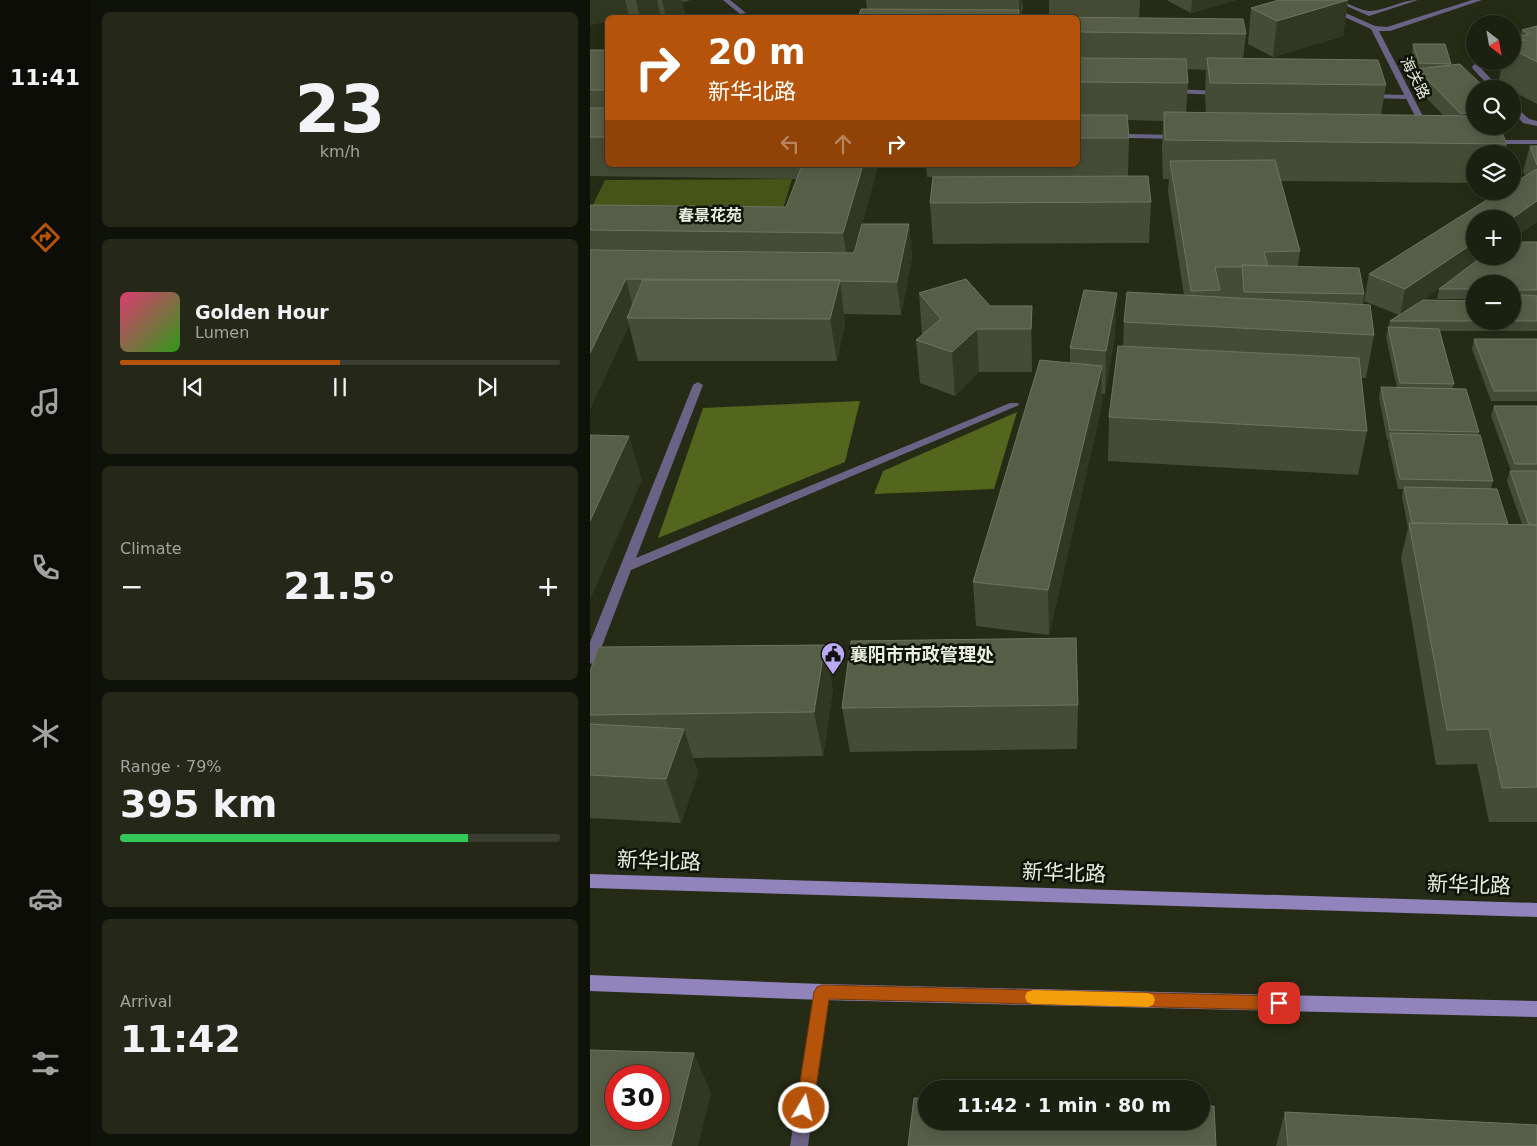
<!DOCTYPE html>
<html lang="en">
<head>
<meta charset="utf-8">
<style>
  body { margin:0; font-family:"DejaVu Sans","Noto Sans SC",sans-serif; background:#252819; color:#f1f3f6; height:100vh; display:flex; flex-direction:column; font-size:19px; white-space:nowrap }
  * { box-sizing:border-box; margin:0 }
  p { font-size:16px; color:#a0a39f }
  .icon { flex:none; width:28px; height:28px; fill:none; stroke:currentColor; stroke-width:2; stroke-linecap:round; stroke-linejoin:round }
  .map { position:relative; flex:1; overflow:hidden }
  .details { display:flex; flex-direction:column; gap:12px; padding:12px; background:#0f1209; width:500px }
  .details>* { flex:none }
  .banner { position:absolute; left:15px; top:15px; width:475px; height:152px; border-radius:8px; box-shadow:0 2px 12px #0003,0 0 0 1px #3a3e30; background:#b45309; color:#fff; overflow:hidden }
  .needle { width:32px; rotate:149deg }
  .controls { position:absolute; left:876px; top:15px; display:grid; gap:10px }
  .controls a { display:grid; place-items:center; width:55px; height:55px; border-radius:50%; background:#1c2010; box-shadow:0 2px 12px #0003,0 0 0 1px #3a3e30; font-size:25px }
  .speed { position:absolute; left:15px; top:1065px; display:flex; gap:10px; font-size:25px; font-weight:700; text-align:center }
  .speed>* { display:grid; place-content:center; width:65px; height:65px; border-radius:50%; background:#1c2010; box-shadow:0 2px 12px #0003,0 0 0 1px #3a3e30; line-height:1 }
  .speed .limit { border:8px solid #d22; background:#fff; color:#111 }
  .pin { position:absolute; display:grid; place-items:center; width:42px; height:42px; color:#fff; margin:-21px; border-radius:10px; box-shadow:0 2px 8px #0006 }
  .me { position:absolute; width:55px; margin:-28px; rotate:9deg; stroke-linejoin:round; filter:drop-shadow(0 0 4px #0008) }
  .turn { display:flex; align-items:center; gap:18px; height:105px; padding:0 20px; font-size:22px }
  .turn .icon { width:65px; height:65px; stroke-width:2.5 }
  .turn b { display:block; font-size:35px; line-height:42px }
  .lanes { display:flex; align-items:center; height:48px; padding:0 20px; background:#0003; justify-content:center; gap:25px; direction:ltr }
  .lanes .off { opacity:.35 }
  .big { font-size:38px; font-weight:600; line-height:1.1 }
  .details .widget { flex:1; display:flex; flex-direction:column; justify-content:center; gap:8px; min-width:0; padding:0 18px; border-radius:8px; background:#252819 }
  .details .dial { align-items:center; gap:0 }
  .dial b { font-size:65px; line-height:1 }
  .song { display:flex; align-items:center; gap:15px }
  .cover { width:60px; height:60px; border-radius:8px; background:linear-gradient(135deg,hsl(340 70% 55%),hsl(110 70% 35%)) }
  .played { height:5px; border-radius:2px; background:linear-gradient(90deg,#b45309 50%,#3a3e30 50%) }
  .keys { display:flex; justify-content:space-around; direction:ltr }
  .heat { display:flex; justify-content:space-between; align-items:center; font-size:28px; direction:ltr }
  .charge { height:8px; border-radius:4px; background:linear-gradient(90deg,#34c759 79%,#3a3e30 0) }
  .trip { position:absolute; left:328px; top:1080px; width:292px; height:50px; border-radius:25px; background:#1c2010; box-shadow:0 2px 12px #0003,0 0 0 1px #3a3e30; font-weight:600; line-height:50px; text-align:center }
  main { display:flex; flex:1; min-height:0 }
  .tabs { display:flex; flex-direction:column; width:90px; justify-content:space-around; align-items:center; background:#0b0d06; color:#a0a39f }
  .tabs .icon { width:35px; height:35px }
  .tabs .active { color:#b45309 }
  .tabs b { font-size:22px; color:#f1f3f6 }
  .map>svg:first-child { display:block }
</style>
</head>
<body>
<main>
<nav class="tabs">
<b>11:41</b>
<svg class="icon active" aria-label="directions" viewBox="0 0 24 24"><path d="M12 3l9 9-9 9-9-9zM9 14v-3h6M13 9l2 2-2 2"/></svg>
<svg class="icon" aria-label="music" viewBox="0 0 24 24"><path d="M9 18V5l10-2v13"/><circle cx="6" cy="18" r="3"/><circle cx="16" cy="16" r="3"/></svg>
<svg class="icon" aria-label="phone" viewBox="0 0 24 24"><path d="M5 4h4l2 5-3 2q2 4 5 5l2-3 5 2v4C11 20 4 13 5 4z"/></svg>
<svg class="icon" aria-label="climate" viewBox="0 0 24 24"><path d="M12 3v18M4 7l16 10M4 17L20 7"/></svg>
<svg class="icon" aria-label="car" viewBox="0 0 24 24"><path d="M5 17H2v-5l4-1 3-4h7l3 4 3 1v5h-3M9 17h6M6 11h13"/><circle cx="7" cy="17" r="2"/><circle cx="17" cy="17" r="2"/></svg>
<svg class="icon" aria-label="filters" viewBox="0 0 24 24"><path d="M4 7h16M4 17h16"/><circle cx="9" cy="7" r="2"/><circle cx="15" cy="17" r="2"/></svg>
</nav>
<section class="details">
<div class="widget dial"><b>23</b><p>km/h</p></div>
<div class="widget">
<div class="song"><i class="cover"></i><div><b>Golden Hour</b><p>Lumen</p></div></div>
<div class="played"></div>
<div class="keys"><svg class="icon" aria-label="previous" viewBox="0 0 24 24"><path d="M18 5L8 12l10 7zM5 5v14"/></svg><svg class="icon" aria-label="pause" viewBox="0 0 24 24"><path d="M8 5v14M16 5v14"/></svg><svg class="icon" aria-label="next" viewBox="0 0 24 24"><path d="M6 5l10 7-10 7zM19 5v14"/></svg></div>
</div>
<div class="widget"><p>Climate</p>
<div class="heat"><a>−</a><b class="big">21.5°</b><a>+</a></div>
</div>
<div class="widget"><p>Range · 79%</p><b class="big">395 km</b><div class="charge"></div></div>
<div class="widget"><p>Arrival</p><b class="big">11:42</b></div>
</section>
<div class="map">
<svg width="947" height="1146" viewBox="0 0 947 1146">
  <rect width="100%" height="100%" fill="#252b15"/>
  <path fill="#465418" d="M202,179L185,236L0,237V211L15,180Z"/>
  <path fill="#54651d" d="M270,401L255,462L68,538L113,408Z
    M427,412L404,489L284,494L293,471Z"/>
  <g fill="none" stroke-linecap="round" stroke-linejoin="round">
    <path fill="#6b6386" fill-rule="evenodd" d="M133,0H140L156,13L150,14Z
      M743,0C756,0 770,12 781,11C797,10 811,0 828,0L779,16Z
      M887,61H896L890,67L910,89H902L883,69L882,67Z
      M579,89L632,91L636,93L632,95L582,93L578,91Z
      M776,94L819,95L823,97L819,99L779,98H776Z
      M922,104L939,119L947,121V126L933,123L922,111Z
      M108,382L113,385L46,558L420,403H428L429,405L41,570L7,659L5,662L0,664V642L103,385Z"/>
    <path fill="#6b6386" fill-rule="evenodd" d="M717,0H726L785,26L797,27L882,0H892L800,31H789L840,130L839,132L832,130L781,29Z
      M488,133L590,135L594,137L590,139L488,137Z
      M897,140H947V144H897Z
      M232,984L238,987L240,992L218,1146H200L224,992L226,987Z"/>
    <path fill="#9184bc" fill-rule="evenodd" d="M0,874L947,903V917L0,888Z
      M0,975L232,984L947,1001V1017L232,1000L0,991Z"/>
  </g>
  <path fill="#454c36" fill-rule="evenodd" d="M0,0H101L94,2L92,1L96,18H40L39,16L18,18V21L0,25Z
    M276,0H432L433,7L431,18H268L277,9Z
    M459,0H550L549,18L656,34L653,59L796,85L791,115H853L824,85L827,69L822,52L823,44L861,64V65L885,89L917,144L914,154H885V183L691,181L710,251L708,266L774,294L773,305L784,335L776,378H771L777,431L768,475L518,461L519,417L533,346L534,322L594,295L578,192L579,179H573L572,151L573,121L538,120L539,138L538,176L561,202L559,243L343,244L340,203L343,177H337L336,165H488V18L459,17ZM597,69L616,70L615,96L616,113H596L598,83Z
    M578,0H646L601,13L578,1Z
    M758,0L753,36L683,57L658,44L661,8Z
    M947,26V104L922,91V89H919L908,83L913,61H922V44L927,43L928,37L930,36L932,30Z
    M0,50H18V165H288L272,224H319L322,257L311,315L254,314L255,323L247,361H48L39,325L0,409V205L196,207L207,179L0,176Z
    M940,146H947V222L922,239L885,256L947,242V331H850L864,384L862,389L889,432L888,435L903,481L901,489L918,524H932L917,481L920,471H921L901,416L904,406H947V822H899L887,764L846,765L811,558L818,528L812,497L813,489H808L798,443L799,440H797L789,397L791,387L807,388L796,337L800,321L809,315L774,301L779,274L935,176L933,171ZM885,284H922V299L930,300V301L817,311L853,286L849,289L847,299H885Z
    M329,293L400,306H442V372H389L365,396L330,383L326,340L332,335Z
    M525,335L515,394H512L511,409L459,635L386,626L383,582L480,363V348Z
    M884,339H947V401H901L882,349Z
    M0,672L243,689L233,756L103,758L108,773L91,823L0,818Z
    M488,705L487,749L260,752L252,708Z
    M695,1112L947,1146H686Z"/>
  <path fill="#313821" d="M0,0H35L39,16L34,18H18V21L0,25Z
    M46,0H67L71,18H50Z
    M72,0H92L96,18H76Z
    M429,0H432L431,18H430Z
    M602,0H646L601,13Z
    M758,0L753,36L683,57L687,21Z
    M885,112V126L867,131L871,114Z
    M273,165H288L259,274L253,233Z
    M947,201V222L922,239V219H921Z
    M319,224L322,257L311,315L307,282Z
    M885,242V256H897L810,316L815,289Z
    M36,279L44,312L37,318L39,325L0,409V353Z
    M250,280L255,323L247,361L240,319Z
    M527,293L525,335L515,394L516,351Z
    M442,306V372L441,329Z
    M387,329L389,372L365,396L362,352Z
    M512,366L511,409L459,635L458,590Z
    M39,436L52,480L0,600V521Z
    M235,645L243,689L233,756L224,712Z
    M94,729L108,773L91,823L76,779Z
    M104,1053L121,1093L108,1146H81Z"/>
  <path fill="#575e48" stroke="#6e7460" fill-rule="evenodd" d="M689,0H758L687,21L661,8Z
    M271,9L429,10L428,18H268Z
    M454,17L653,19L656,34L488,32V18H454Z
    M947,26V62L922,49V44L935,40L928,37L939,34L932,30Z
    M823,44H855L861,64L829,63Z
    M0,50H18V90H0Z
    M488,58L596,59L598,83L488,82Z
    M617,58L788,60L796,85L620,83Z
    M870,64L896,89H885V112L871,114L827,69Z
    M0,108H18V137H0Z
    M574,112L885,116V126H909L917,144L575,140Z
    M488,115H537L539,138H488Z
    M940,146H947V165Z
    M685,160L710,251L674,252L678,266L652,265V267H625L630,290L601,291L580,161Z
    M212,165H273L253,233L0,230V205L196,207Z
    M947,169V201L921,219H885V242L815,289L779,274L911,191H922V184Z
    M558,176L561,202L340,203L343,177Z
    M272,224H319L307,282L249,281L250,280L36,279L0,353V250L264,253Z
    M922,242H947V290H922V284H885V289H849L893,256H922Z
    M652,265L769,268L774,294L654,292Z
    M376,279L400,306H442L441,329H387L362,352L326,340L351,319L329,293Z
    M53,280H250L240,319L37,318Z
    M494,290L527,293L516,351L480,348Z
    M537,292L780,305L784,335L534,322Z
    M931,295L947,296V321H800L833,300L885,301V321H922V301H932Z
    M798,327L849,329L864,384L810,383Z
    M884,339H947V391H904Z
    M528,346L769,358L777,431L519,417Z
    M450,360L512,366L458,590L383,582Z
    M791,387L876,389L889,432L800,430Z
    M904,406H947V464H925Z
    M800,433L890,435L903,481L810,479Z
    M0,435L39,436L0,521Z
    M920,471H947V525H939Z
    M814,487L907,489L918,524L822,523Z
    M819,523L947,525V787L912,788L899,729L857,730Z
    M486,638L488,705L252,708L261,641Z
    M235,645L224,712L0,715V672L8,647Z
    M0,724L94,729L76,779L0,775Z
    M0,1050L104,1053L81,1146H0ZM26,1076H69V1119H26Z
    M324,1098H336V1121H611V1106H624L626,1146H318Z
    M695,1112L947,1125V1146H698Z"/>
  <path fill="#b45309" stroke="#753606" d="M232,985L689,996L694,998L696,1003L694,1008L689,1010L239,999L223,1108L220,1113L214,1115L209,1113L206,1108L224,992L227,987Z"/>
  <path fill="#f59e0b" d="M443,990L558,993L563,995L565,1000L563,1005L558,1007L443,1004L437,1002L435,997L437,992Z"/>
  <defs>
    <g id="civic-pin" transform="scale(1.25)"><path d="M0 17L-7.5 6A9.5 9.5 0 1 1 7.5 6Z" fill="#bcaaf6" stroke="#101309"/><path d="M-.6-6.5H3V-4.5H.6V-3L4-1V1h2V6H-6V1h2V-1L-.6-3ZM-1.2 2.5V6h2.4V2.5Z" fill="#111"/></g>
  </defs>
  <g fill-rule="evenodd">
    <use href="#civic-pin" x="243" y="654"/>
  </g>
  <g text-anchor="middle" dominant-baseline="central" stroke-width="5" stroke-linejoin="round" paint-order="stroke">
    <g font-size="15" fill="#eaefe1" stroke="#101309">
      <text transform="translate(825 78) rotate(63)">海关路</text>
    </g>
    <g font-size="16" font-weight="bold" fill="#eaefe1" stroke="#101309">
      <text x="120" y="215">春景花苑</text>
    </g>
    <g font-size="18" font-weight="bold" fill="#eaefe1" stroke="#101309" text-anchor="start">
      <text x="260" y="654">襄阳市市政管理处</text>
    </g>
    <g font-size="21" fill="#eaefe1" stroke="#101309">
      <text transform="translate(69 861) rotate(2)">新华北路</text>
      <text transform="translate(474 873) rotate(2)">新华北路</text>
      <text transform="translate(879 885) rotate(2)">新华北路</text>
    </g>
  </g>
</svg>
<div class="controls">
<a><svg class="needle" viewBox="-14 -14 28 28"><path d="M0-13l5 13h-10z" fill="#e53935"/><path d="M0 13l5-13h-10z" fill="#a0a39f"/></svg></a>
<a><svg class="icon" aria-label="search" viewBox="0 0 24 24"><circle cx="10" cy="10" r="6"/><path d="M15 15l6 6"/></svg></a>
<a><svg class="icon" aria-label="layers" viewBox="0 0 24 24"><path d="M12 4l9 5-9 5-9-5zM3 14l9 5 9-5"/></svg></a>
<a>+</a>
<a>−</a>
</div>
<div class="speed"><div class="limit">30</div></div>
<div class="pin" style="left:689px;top:1003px;background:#d93025"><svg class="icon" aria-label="arrive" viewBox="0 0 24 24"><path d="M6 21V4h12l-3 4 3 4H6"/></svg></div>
<svg class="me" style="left:214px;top:1108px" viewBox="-20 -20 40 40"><circle r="17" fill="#b45309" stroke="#fff" stroke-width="3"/><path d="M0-11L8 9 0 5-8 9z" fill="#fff"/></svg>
<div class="trip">11:42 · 1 min · 80 m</div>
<div class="banner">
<div class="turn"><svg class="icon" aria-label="right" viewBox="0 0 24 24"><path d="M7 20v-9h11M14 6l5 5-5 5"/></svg><div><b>20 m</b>新华北路</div></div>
<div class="lanes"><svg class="icon off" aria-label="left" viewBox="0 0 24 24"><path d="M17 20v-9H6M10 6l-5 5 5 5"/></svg><svg class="icon off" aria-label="ahead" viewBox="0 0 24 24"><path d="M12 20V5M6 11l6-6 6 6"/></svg><svg class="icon" aria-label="right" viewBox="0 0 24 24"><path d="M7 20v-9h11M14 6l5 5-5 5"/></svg></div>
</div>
</div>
</main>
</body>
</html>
